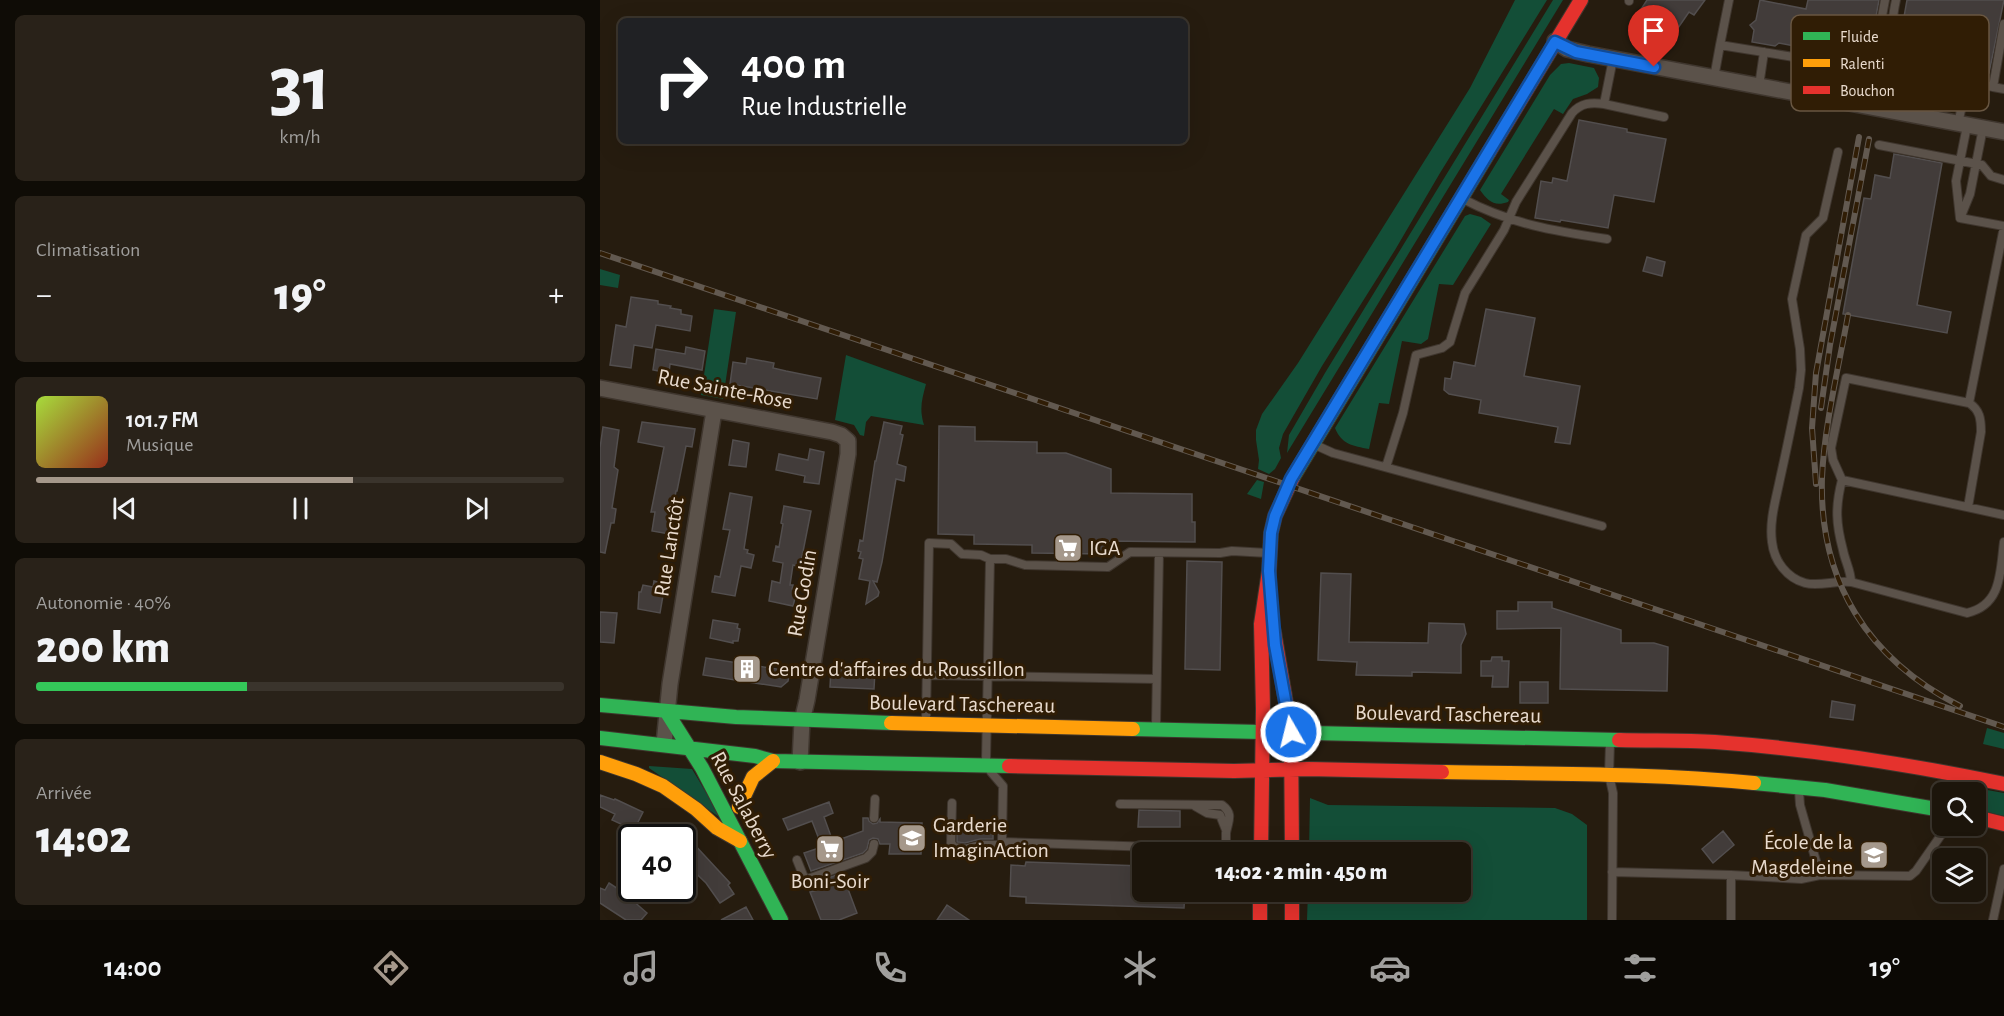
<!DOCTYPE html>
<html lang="fr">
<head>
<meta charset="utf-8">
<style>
  body { margin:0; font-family:"Alegreya Sans",sans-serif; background:#292219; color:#f1f3f6; height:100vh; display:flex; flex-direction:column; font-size:22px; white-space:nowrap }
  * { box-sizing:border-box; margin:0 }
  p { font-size:20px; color:#a09f9d }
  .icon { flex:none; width:33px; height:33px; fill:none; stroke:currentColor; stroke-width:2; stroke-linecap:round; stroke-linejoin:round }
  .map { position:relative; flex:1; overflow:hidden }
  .sheet { display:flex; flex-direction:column; gap:15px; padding:15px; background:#0f0c06; width:600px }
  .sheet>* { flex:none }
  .hud { position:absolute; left:18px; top:18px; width:570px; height:126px; border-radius:9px; box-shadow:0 6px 24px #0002,0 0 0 2px #3a342c; background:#202124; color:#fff; overflow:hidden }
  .fabs { position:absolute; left:1332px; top:782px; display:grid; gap:12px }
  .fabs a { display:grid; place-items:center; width:54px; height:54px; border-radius:9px; background:#1c150b; box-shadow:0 6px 24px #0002,0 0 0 2px #3a342c; font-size:30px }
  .speed { position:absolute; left:18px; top:824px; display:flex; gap:12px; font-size:30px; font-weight:700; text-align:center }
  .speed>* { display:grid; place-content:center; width:78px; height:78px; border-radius:50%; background:#1c150b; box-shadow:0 6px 24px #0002,0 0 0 2px #3a342c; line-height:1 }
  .speed .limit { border:3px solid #111; border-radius:9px; background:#fff; color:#111 }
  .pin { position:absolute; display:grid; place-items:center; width:51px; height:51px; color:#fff; margin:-62px -26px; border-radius:50% 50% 50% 0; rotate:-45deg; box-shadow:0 0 6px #0007 }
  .pin .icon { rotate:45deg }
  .me { position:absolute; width:66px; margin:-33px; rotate:352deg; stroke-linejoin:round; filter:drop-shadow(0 0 4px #0008) }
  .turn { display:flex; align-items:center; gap:21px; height:126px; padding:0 24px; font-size:27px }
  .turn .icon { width:78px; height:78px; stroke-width:2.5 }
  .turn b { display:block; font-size:42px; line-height:51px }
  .big { font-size:45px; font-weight:800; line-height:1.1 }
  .sheet .tile { flex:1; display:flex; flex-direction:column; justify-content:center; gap:9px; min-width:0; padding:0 21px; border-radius:9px; background:#292219 }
  .sheet .dial { align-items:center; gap:0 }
  .dial b { font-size:78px; line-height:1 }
  .song { display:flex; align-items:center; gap:18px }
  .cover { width:72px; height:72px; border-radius:9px; background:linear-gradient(135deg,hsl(80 70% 55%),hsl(10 70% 35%)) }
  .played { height:6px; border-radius:3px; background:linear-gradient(90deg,#a5988b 60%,#3a342c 60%) }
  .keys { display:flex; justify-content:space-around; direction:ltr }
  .heat { display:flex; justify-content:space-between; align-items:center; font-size:33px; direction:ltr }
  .charge { height:9px; border-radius:4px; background:linear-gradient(90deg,#34c759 40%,#3a342c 0) }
  .trip { position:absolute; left:532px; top:842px; width:339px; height:60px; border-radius:9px; background:#1c150b; box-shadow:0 6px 24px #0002,0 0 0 2px #3a342c; font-weight:800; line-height:60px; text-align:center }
  .tabs { display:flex; height:96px; justify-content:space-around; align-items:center; background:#0b0804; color:#a09f9d }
  .tabs .icon { width:42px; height:42px }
  .tabs .selected { color:#a5988b }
  .tabs b { font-size:27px; color:#f1f3f6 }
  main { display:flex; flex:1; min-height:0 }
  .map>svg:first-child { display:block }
</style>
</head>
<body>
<main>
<section class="sheet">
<div class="tile dial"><b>31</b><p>km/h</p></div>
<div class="tile"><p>Climatisation</p>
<div class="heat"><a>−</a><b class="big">19°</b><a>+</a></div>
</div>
<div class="tile">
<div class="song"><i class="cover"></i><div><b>101.7 FM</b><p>Musique</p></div></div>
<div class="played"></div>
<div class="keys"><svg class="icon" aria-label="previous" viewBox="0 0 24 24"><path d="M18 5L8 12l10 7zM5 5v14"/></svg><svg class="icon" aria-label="pause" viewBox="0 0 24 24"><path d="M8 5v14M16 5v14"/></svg><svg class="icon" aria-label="next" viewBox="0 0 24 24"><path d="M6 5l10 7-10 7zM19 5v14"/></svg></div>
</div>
<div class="tile"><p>Autonomie · 40%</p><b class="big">200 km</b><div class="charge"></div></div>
<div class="tile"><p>Arrivée</p><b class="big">14:02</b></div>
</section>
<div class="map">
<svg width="1404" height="920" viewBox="0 0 1404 920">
  <rect width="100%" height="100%" fill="#261c0f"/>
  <path fill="#134e37" d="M915,0H947L840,173L795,250L722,366L683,434L679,448L681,458L675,469L669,474L658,469L659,460L656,440V430L662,414L698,363L870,88Z
    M953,0H963L687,453L689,435L725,373Z
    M969,63L994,68L999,78L998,87L987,94L973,99L963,114L954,109L901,194L909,200L908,202C894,207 888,201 880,190L950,75L961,64Z
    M870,214L881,217L891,224L853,285L839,284L828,339L821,344L802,341L789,404L779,403L769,449C753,446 741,444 735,428L865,216Z
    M0,269L20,275L18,288L0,285Z
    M114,309L136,312L123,399L101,395Z
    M246,355L326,384C322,399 319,409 324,425L271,416L266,422L264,436L260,435L254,425L235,420Z
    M657,480L664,482L661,499L647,494Z
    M1387,728L1404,733V749L1383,744Z
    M49,766L92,769L122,819L49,768Z
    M1376,788L1404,793V816L1376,809V792H1372Z
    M710,798L728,805L955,808L972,814L987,825V920H707L708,891H861V852H709Z"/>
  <path fill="#423c3a" stroke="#524e4e" stroke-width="1.5" d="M1047,0H1105L1094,15L1089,12L1076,31L1058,27L1038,14Z
    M1160,0L1206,9L1208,0H1279L1268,60L1179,43L1175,46L1152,42L1154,30L1150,25L1156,20Z
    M1307,0H1404L1389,73L1375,71L1373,66L1369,64L1363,69L1359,68L1358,74L1314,70L1310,59L1315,30L1302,28Z
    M979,120L1027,129V132L1066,139L1054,202L1014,195L1008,228L961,220L960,222L935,218L941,181L952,183L953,178L967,181Z
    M1294,154L1342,163L1317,305L1351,312L1347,333L1243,314L1264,198L1271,199L1275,175L1290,178Z
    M1047,257L1065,262L1062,276L1043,271Z
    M31,297L58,301V304L71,306L70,308L81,310V314L92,316L90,331L56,325L52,348L34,345L31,368L10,365L16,325L26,327Z
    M886,309L935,318L924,376L980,386L970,444L955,442L958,427L879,413L881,400L849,394L844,390L845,378L851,379L854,362L875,366Z
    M86,347L105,351L102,370L70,364L69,373L53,370L56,349L85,354Z
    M147,358L174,363L173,368L186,371L221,378L217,399L130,384L133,362L146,364Z
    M42,422L95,429L92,447L86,446L77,491H76L69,534L52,531L55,512H51L64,447L38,442Z
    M284,422L302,426L300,434L303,435L297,464L306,467L304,481L296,479L282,562L277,582L273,581L279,592L278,596L266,604L270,581L259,579L263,559L259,558L261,552L258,551L260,540L263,541L275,461H276Z
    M339,426L375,427V441L437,442V453H466L511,469V493L592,494V522H595V542L505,541L504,554L432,553V545L374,544V535L338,534Z
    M3,427L19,430L14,467L18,470L12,508L16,509L14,523H11L5,553L0,552V448Z
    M133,440L149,443L146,467L129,465Z
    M210,449L224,452L219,484L204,482L205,476L176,470L179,454L208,460Z
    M130,493L152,497L144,549L148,550L147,553L154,555L151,568L141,566L135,596L112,592L115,576L120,577L130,530L123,529Z
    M184,506L211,511L200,567L193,565L190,585H193L192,589L197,590L193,606L169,601L172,581L180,583L183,563L173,561L176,546L179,547L183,524L181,523Z
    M587,561L622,562L620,670L585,669Z
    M721,573L751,574L749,642L828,643L829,623L864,624L866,634L861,645V673L812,672V676L756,675L757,662L718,660Z
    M54,581L65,584L60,613L38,609L39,592H41L43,585L53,587Z
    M918,602H952V608L1021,630V643H1054L1068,647L1067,691L960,689L961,628L897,629V611H918Z
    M0,612L17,613L14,643L0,642Z
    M113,620L138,624L137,628L140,629L138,641H133V643L110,638Z
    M892,657H902V661H909L908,687H892L893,676H881V661H891Z
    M106,658L190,671L188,681L181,687L103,675Z
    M231,669L275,671L274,689L230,687Z
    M920,682H948V703H920Z
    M1232,701L1255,705L1253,720L1230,717Z
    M0,795L14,800L15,799L43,812L34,830L12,820L15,814L0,807Z
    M229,802L233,813L224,817L233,842L263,831V818H268L269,821L273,824L277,823L280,819V822L322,823L321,854H289L290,844H280L278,839L273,838L269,840L267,849L263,853L211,871L204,853L222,847L212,821L188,830L183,819Z
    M539,810L580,811V827H538Z
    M357,823L393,824V839H380L365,843L357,842Z
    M1123,831L1134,845L1113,863L1102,849Z
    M92,842L130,883L128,885L134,894L120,903L106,883L82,860V852Z
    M426,862L543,866V891H585L584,908L426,903V897L410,896L411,865L425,866Z
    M242,873L257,913L239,920H221L210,892L218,890L215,883Z
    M9,883L32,898L31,899L47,913L41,920H26L0,903V888L5,890Z
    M347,905L369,920H337Z
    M146,907L153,920H121Z"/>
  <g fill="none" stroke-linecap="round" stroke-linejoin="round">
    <g stroke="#3f362e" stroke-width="10">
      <path id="lane" d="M1296,0C1292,18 1290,35 1302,50L1297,73
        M1029,1V0
        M1404,24L1393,87L1404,89
        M1120,45L1129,0
        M1013,59L1004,104L1064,117
        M1243,65L1272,70L1285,0
        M1114,78L1120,45L1243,65L1237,101
        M1367,81L1369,70
        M1159,86L1164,52
        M1366,87L1367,81L1393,87
        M1291,111L1297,73L1366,87L1358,124
        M1279,145L1382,165L1391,176L1404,180
        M1238,152L1223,218L1206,235L1192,299L1200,349L1201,370L1199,388C1193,418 1187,448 1180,479C1176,499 1169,521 1172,542C1174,561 1187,578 1205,583C1220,587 1235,580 1251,582L1367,613C1402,605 1400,572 1404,542
        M863,199C911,224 954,231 1007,239
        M1361,216L1370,194L1383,128
        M1360,218L1356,181L1367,126
        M1360,218L1404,226
        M713,444L733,453L1002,526
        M786,467L803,413L816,355L842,348L850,342L865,293L904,230L916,202L972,113C981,103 991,102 1004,104
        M1242,480L1233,460L1231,448L1246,378L1369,403
        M1368,507L1381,432C1381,419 1380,410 1369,403L1404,227
        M1251,582C1251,571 1245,561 1243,550C1236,524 1235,507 1242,480L1404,515
        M327,675L556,679
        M326,720L329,543L351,544L362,554L381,555L390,559
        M556,725L559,553
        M1010,743L1009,775L1013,793L1012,920
        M386,761L390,559H406L425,565L508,567L530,552L620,553L632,551L668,553
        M391,772L403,786L402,842L616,849
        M1199,791L1200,805L1220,875
        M352,803L351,843L354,847L365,849L381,845H402
        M520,804L622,805C634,814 628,821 626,833C626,838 626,844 626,849
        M593,805L607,813L620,815L626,830
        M274,818L275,799
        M624,849H660
        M197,860L205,880L266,858L272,852L274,844
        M1012,872L1131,875V920
        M1131,875L1201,879L1220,875L1310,876L1316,871L1348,825
        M1393,920L1404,869"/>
    </g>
    <g stroke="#3f362e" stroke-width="18">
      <path id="street" d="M955,41L967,49L988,54L1404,132
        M0,388L232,432L241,435L248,441V454L207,700L202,721L200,762
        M64,744L70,684L114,411"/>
    </g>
    <g stroke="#3f362e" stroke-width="16">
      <path id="fast" d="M693,477L889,152
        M0,705L136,717L291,723
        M66,711L102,768L181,920
        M533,729L1019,740
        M0,738L155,756L173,761L409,766
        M1154,783L1225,790L1342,810"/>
    </g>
    <g stroke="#3f362e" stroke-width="16">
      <path id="slow" d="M291,723L533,729
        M0,762L36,774L63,786L96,809L117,828L140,841
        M842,772C946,774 1051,773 1154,783
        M139,807L153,777L173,761"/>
    </g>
    <g stroke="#3f362e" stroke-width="16">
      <path id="jam" d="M889,152L981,0
        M674,632L691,732L692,852
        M1019,740C1051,741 1083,740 1115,742C1212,749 1308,764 1404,784
        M409,766L634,771L708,769L842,772
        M1376,817L1404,824
        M661,852L663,709L661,624L669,571L671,533L675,516L693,477
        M660,891V920
        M692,891V920"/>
    </g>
    <use href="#lane" stroke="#5b524a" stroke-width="8"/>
    <use href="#street" stroke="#5b524a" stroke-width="15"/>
    <use href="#fast" stroke="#30b455" stroke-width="14"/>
    <use href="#slow" stroke="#ff9f0a" stroke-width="14"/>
    <use href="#jam" stroke="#e5322d" stroke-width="14"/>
    <g stroke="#625950" stroke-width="6">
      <path id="rail" d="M0,253L1404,727
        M1248,315C1239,366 1224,426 1222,478C1219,582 1268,659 1360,706
        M1221,408L1230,345L1269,139
        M1216,484L1212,428L1216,373L1259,137"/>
    </g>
    <use href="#rail" stroke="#301d05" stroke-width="4" stroke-dasharray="11" stroke-linecap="butt"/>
  </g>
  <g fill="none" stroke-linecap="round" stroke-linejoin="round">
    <g stroke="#114b97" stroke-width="15">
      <path id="route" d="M691,732L675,645L669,571L671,533L675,516L691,479L955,42L976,52L1054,67"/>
    </g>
    <use href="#route" stroke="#1a73e8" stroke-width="10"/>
  </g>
  <defs>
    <g id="supermarket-square" transform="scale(1.5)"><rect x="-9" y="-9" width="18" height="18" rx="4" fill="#a5988b" stroke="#301d05"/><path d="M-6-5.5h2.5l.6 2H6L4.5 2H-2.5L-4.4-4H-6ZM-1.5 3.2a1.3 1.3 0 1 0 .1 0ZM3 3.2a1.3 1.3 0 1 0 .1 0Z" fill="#fff"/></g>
    <g id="building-square" transform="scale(1.5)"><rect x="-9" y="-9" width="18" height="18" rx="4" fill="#a5988b" stroke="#301d05"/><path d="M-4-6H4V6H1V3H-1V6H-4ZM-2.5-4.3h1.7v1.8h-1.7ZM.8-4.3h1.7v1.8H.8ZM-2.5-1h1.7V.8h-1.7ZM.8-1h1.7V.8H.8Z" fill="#fff"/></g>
    <g id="school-square" transform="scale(1.5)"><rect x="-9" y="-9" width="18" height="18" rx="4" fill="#a5988b" stroke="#301d05"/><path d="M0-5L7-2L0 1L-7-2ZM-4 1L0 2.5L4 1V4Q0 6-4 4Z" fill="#fff"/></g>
  </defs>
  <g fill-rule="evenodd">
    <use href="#supermarket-square" x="468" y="548"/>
    <use href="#building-square" x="147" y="669"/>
    <use href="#school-square" x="312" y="838"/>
    <use href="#supermarket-square" x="230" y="849"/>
    <use href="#school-square" x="1274" y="855"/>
  </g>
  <g text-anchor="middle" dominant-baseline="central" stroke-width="6" stroke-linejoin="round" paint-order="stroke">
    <g font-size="22" fill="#e9dbce" stroke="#301d05">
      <text transform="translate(125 389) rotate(11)">Rue Sainte-Rose</text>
      <text transform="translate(69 547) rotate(-81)">Rue Lanctôt</text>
      <text transform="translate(202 593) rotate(-80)">Rue Godin</text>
      <text transform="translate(362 704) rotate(1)">Boulevard Taschereau</text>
      <text transform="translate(848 714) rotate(1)">Boulevard Taschereau</text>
      <text transform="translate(144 805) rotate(62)">Rue Salaberry</text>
    </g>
    <g font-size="22" fill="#e9dbce" stroke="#301d05" text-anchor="start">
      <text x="489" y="548">IGA</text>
      <text x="168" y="669">Centre d'affaires du Roussillon</text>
      <text x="333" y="825">Garderie<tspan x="333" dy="25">ImaginAction</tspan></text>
      <text x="1253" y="842" text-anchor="end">École de la<tspan x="1253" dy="25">Magdeleine</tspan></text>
      <text x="230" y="881" text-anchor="middle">Boni-Soir</text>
    </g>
  </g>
  <rect x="1191" y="15" width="198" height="96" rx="9" fill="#301d05" stroke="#685641" stroke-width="1.5"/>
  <rect x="1203" y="32" width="27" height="8" fill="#30b455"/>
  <rect x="1203" y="59" width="27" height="8" fill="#ff9f0a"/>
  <rect x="1203" y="86" width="27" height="8" fill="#e5322d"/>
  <g font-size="16" fill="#e9dbce">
    <text x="1240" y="42">Fluide</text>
    <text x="1240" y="69">Ralenti</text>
    <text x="1240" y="96">Bouchon</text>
  </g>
</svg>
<div class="fabs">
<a><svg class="icon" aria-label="search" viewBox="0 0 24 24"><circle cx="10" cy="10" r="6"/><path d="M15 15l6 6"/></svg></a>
<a><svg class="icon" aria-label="layers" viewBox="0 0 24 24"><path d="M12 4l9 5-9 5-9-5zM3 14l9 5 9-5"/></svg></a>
</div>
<div class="speed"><div class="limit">40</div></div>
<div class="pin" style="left:1054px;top:67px;background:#d93025"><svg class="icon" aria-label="arrive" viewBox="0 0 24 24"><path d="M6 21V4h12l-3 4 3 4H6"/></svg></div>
<svg class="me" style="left:691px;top:732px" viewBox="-20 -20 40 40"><circle r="17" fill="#1a73e8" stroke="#fff" stroke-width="3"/><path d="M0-11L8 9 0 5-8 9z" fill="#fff"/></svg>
<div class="trip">14:02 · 2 min · 450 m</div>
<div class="hud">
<div class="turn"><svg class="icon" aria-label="right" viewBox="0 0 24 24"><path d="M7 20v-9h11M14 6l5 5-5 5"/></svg><div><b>400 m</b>Rue Industrielle</div></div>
</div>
</div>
</main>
<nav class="tabs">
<b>14:00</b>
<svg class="icon selected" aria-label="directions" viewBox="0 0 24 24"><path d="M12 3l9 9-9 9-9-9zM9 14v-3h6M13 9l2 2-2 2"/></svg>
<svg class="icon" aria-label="music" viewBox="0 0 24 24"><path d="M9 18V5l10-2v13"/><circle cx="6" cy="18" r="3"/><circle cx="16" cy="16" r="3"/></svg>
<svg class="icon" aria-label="phone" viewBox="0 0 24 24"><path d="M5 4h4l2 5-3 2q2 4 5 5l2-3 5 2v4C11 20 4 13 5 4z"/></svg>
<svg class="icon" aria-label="climate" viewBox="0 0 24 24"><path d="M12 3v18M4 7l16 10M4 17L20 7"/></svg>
<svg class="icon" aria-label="car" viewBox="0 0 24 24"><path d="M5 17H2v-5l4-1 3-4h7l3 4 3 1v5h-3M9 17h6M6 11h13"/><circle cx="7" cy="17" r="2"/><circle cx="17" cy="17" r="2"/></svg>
<svg class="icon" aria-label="filters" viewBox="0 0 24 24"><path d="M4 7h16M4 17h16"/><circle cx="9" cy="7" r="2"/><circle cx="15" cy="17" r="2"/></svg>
<b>19°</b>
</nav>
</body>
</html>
